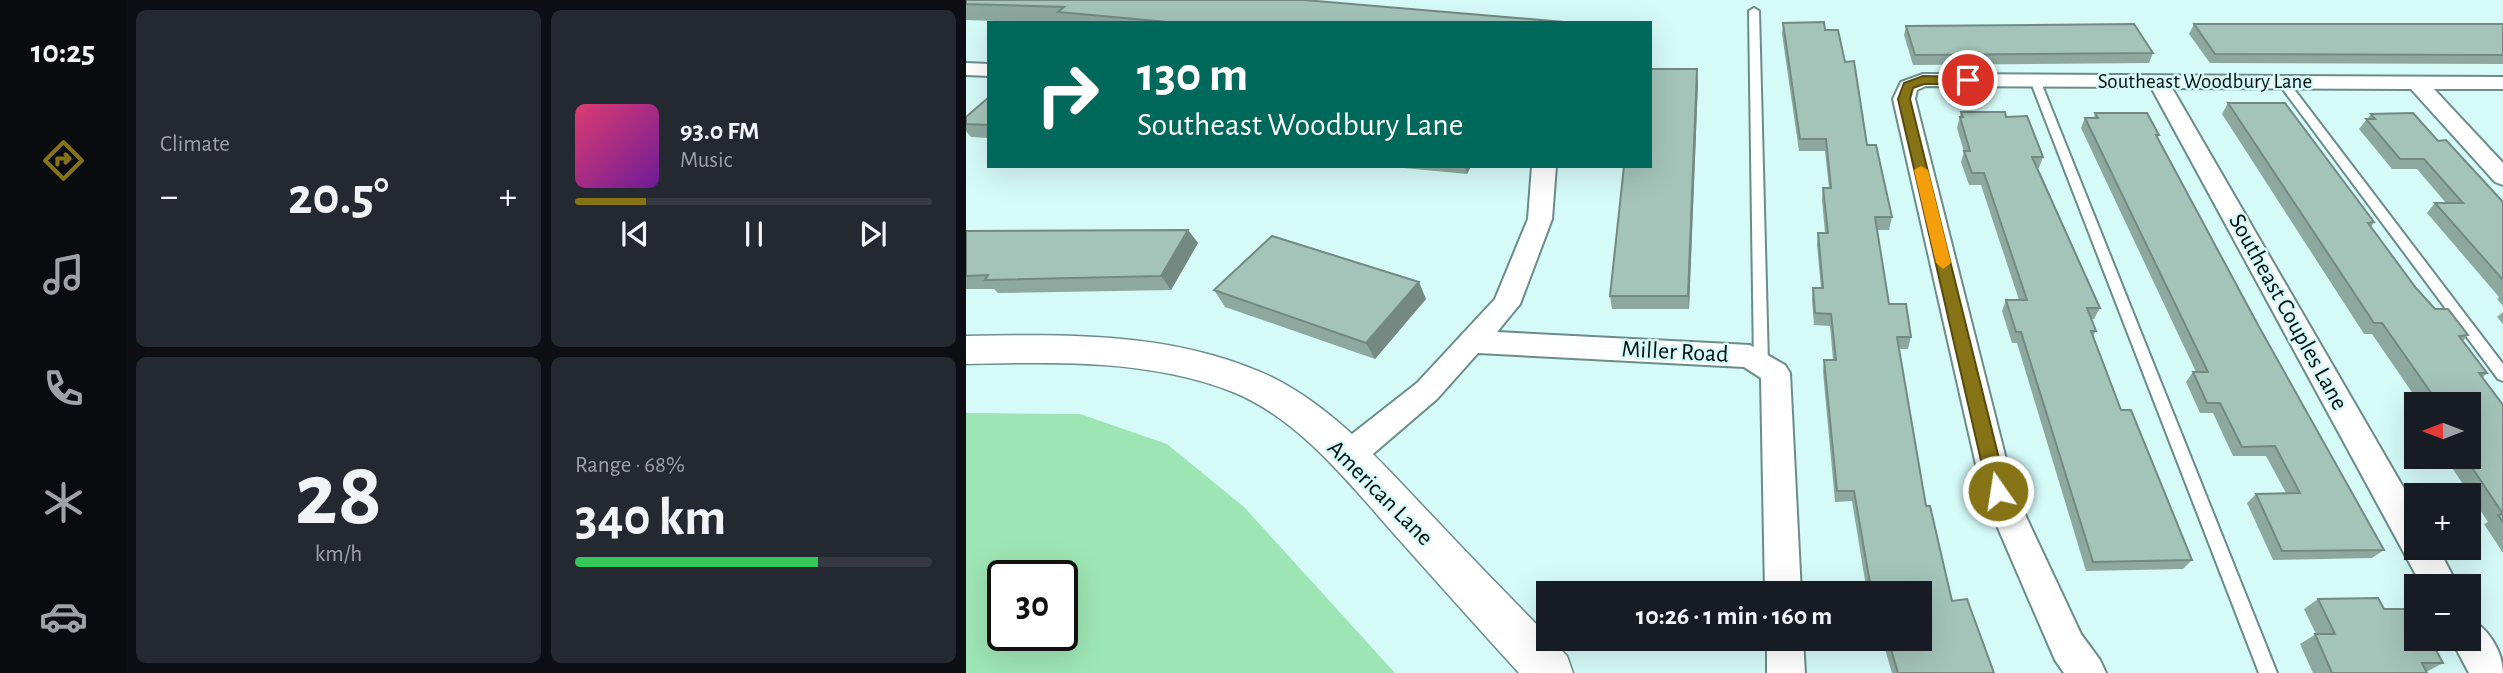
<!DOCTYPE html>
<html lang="en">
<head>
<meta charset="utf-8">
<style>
  body { margin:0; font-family:"Alegreya Sans",sans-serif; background:#242831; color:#f1f3f6; height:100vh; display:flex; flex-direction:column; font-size:26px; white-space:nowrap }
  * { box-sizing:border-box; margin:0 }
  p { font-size:23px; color:#9ea1a6 }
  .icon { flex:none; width:38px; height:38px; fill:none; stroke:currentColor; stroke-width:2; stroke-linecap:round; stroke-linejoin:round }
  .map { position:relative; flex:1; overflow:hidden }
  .panel { display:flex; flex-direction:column; gap:10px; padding:10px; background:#0d0f14; width:840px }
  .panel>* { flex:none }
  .guide { position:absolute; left:21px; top:21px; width:665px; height:147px; border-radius:0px; box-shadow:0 7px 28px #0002; background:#00695c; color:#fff; overflow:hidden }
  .needle { width:46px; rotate:270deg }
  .tools { position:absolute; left:1438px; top:392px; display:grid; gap:14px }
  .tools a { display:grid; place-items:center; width:77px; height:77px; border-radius:0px; background:#171b24; box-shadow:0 7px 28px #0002; font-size:35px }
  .speed { position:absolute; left:21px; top:560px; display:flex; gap:14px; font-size:35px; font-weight:700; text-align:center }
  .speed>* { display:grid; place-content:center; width:91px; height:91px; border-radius:50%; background:#171b24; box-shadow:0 7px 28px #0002; line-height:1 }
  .speed .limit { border:4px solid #111; border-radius:10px; background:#fff; color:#111 }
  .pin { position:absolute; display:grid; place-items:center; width:60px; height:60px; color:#fff; margin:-30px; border:4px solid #fff; border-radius:50%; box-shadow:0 2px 7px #0007 }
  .me { position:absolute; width:77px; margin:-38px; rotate:347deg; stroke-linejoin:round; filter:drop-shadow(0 0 5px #0008) }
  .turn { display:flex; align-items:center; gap:24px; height:147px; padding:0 35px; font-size:32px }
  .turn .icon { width:91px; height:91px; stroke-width:2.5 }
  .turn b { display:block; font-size:49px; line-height:60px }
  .big { font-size:52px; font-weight:700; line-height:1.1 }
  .panel .widget { flex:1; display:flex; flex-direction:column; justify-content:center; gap:10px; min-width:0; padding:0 24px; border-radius:10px; background:#242831 }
  .panel .dial { align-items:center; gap:0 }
  .dial b { font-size:91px; line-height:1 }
  .song { display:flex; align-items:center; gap:21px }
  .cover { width:84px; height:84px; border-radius:10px; background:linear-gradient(135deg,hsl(340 70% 55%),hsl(280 70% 35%)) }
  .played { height:7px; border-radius:4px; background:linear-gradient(90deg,#857315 20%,#363941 20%) }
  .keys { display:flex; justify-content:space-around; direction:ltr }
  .heat { display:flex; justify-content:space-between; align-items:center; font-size:38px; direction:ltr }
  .charge { height:10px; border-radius:5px; background:linear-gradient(90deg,#34c759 68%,#363941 0) }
  .panel .tiles { flex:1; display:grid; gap:10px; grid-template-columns:repeat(2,1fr) }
  .trip { position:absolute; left:570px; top:581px; width:396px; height:70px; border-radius:0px; background:#171b24; box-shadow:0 7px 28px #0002; font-weight:700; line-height:70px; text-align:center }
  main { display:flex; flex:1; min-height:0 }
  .menu { display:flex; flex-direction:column; width:126px; justify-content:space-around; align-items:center; background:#090b0e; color:#9ea1a6 }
  .menu .icon { width:49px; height:49px }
  .menu .current { color:#857315 }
  .menu b { font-size:32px; color:#f1f3f6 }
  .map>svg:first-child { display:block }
</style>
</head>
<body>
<main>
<nav class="menu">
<b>10:25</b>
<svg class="icon current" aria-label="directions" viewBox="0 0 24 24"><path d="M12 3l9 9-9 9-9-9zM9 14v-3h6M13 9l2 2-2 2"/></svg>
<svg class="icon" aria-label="music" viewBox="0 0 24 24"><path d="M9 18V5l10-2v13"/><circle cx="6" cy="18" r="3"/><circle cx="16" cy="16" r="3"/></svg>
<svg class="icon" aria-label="phone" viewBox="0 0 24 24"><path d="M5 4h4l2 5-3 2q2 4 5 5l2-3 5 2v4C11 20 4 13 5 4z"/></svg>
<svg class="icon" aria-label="climate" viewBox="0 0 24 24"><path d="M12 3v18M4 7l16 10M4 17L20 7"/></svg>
<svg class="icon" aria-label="car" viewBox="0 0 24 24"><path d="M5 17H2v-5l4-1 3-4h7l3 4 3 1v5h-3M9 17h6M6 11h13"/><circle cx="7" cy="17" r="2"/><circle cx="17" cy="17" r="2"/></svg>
</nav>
<section class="panel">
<div class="tiles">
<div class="widget"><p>Climate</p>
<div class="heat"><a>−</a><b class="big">20.5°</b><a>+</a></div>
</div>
<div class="widget">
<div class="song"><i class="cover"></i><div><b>93.0 FM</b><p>Music</p></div></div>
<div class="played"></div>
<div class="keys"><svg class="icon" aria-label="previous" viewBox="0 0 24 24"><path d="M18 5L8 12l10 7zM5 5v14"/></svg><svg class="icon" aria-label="pause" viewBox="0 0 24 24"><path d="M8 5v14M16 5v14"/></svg><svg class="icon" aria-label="next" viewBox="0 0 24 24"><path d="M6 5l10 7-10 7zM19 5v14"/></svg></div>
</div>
<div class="widget dial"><b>28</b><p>km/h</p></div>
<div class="widget"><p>Range · 68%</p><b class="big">340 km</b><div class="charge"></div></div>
</div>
</section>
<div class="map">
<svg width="1537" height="673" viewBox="0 0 1537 673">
  <rect width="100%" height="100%" fill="#d5faf8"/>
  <path fill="#9ee5b5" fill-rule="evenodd" d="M0,413L114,414L201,444L278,507L429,673H0ZM37,576H96V635H37Z"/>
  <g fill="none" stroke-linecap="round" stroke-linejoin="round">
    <g stroke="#6a8c8a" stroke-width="4">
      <path id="service" d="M788,8L793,11L802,364L800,368H790L788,364L783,11Z
        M1069,77L1074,80L1311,673H1293L1064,80Z
        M1317,79L1321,80L1537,364V381L1532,379L1313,84V80Z"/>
    </g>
    <g stroke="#6a8c8a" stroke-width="4">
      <path id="minor" d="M0,63L23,64V76L0,75Z
        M957,74L1537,77V89H1468L1537,163V185L1529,182L1445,89L1206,88L1451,511V548H1472L1492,586H1456L1185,87L960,86L951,90L949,99L1048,491L1115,634L1134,660L1140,673H1098L1089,660L1016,491L927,99L935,82Z
        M566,166H590L586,219L554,304L531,332L784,345L819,365L824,373L835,593H799L795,378L778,367L512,353L471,399L394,465L383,468L372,465L367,455L372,445L451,383L529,299L562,219Z
        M1503,619C1522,627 1537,652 1537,673H1503L1485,639H1503Z
        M801,639H837L839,673H801Z"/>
    </g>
    <g stroke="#6a8c8a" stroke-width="3">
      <path id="tertiary" d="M0,336C99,334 204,332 297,373C367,404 421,469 473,523C515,568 559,612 601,656L607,673H553C511,627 470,581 429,535C383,483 333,419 267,392C183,359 89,362 0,364Z"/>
    </g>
    <use href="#service" fill="#fff" fill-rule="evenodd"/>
    <use href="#minor" fill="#fff" fill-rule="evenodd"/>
    <use href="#tertiary" fill="#fff" fill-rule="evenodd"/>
  </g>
  <path fill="#8da99f" d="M0,0L610,23H87L0,20Z
    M817,23L859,30L879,62L901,145L926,217L923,230H911L923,304L945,337L942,349H933L960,506L986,601L1028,673H926L916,639H954V593H901L886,501L869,502L857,372L858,360H867L864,326L848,325L846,300L847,288H855L851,245L852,233H859L856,200L857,188H863L859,151H833L816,34Z
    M1228,24H1537V64L1244,63L1223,34Z
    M940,26L1187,53L1183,63L947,65L938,35Z
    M732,82L723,309H646L644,296Z
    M23,97V138L5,137L0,131V124Z
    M1262,103L1408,222L1405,227L1450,288L1469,309L1502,335L1497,341L1521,373L1516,378L1537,405V553L1518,524L1522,522L1479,457H1503V404H1454L1406,334H1398L1256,114Z
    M995,112L1040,117L1077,157L1073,168H1072L1134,308L1128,319H1125L1130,331L1127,336L1155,410L1226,560L1217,569L1120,571L1051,343H1046L1036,311L1040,300H1053L1015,185H1003L995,162L998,152L991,128Z
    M1129,113L1193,135L1191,138L1292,325L1418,550L1406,558L1307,560L1281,503L1290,494L1320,493L1300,456H1267L1247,413H1234L1220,382L1227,372H1230L1115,128L1119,118H1128Z
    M1405,114L1472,141L1537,202V306L1531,299L1533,297L1461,213L1469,203H1480L1451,169H1426L1393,129Z
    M416,166H505L501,174Z
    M222,230L232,243L205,290L32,293L28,289H0V231Z
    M248,290L460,299L409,359L259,307Z
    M1537,312V324L1531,317Z
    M1352,599L1418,609L1477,663L1460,672L1461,673H1347L1334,644L1350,634L1338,609Z"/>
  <path fill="#738982" d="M731,69L732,82L723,309L722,296Z
    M499,166H505L501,174Z
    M222,230L232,243L205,290L195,276Z
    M453,282L460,299L409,359L400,343Z"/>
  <path fill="#a4c4b9" stroke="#738982" stroke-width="2" d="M0,0H338L610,23H213L92,12L98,7L0,4Z
    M858,22L859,30H872L879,62L888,61L901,145H910L926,217H909L923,304H940L945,337H931L960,506H964L986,601L1001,599L1028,673H932L922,639H954V593H909L908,589H905L888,491H871L858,360H870L865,314L849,313L847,288H857L852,233H862L857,188H865L860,139H834L817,23Z
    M1168,24L1187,53L949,55L940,26Z
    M1228,24H1537V55L1249,54Z
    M684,69H731L722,296H644L658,166H684Z
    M23,97V125L0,124V117Z
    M1262,103H1319L1408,222L1402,223L1450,288L1469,309H1482L1502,335L1493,336L1521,373H1513L1537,405V514L1499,457H1503V404H1473L1416,323H1408Z
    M995,112H1039L1040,117L1061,116L1077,157H1066L1134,308H1121L1130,331H1125L1155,410H1165L1226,560L1127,562L1055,332H1050L1040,300H1061L1018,173H1006L998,151H1004L994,117H997Z
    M1129,113H1181L1193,135H1190L1292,325L1418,550L1316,551L1290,494L1334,493L1309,446L1276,447L1254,403H1241L1227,372H1242L1119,118H1132Z
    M1447,113L1472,141L1480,140L1537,202V280L1469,203H1497L1458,159H1434L1400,119H1409L1405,114Z
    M222,230L195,276L19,280L22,275L0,276V231Z
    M306,236L453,282L400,343L248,290Z
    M1537,514V522L1532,515Z
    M1412,598L1418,609H1447L1451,615V639H1464L1477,663H1456L1461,673H1366L1349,634H1369L1352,599Z"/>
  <path fill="#857315" stroke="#564b0e" stroke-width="2" d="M957,76L1002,77L1008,80L1002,84H958L947,88L944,99L1041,491L1038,497L1032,500L1025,497L1022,491L932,99L938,83Z"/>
  <path fill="#f59e0b" d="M955,166L962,170L985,263L977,269L970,263L948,170Z"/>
  <g text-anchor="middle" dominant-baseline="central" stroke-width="5" stroke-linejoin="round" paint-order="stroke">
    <g font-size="21" fill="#030f0e" stroke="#d5faf8">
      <text x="1239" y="81">Southeast Woodbury Lane</text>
    </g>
    <g font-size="24" fill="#030f0e" stroke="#d5faf8">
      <text transform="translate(1322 312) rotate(61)">Southeast Couples Lane</text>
      <text transform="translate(709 352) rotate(3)">Miller Road</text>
      <text transform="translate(414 493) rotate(45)">American Lane</text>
    </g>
  </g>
</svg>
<div class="tools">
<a><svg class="needle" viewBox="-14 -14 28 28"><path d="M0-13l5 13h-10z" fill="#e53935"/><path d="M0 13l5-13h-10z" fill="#9ea1a6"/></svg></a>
<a>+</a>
<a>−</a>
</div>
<div class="speed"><div class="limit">30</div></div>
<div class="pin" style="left:1002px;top:80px;background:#d93025"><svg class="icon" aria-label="arrive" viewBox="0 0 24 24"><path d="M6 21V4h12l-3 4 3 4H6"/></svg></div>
<svg class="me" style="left:1032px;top:491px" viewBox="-20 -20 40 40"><circle r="17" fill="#857315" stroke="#fff" stroke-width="3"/><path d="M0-11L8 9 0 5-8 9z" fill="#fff"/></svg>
<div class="trip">10:26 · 1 min · 160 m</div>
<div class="guide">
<div class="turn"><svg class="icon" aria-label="right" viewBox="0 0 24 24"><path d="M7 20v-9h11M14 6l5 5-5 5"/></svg><div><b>130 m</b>Southeast Woodbury Lane</div></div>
</div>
</div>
</main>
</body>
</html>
